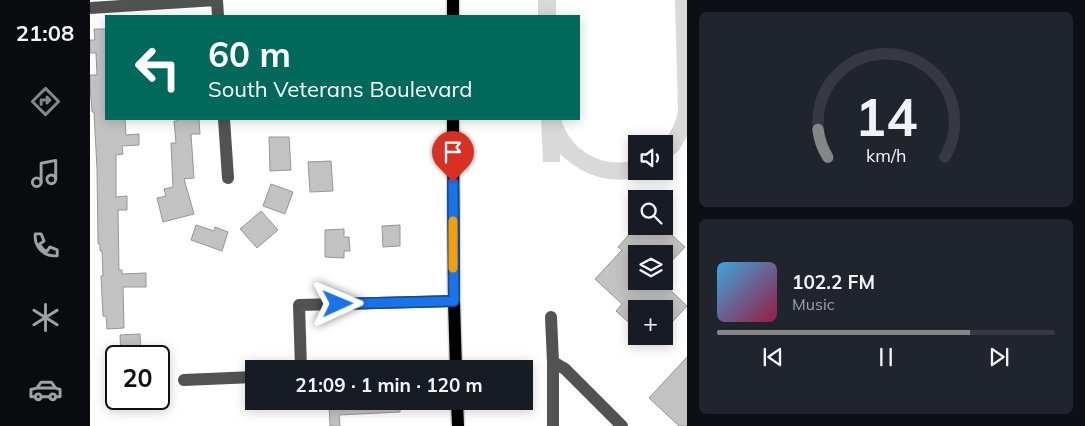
<!DOCTYPE html>
<html lang="en">
<head>
<meta charset="utf-8">
<style>
  body { margin:0; font-family:Mulish,sans-serif; background:#20242c; color:#f1f3f6; height:100vh; display:flex; flex-direction:column; font-size:19px; white-space:nowrap }
  * { box-sizing:border-box; margin:0 }
  p { font-size:16px; color:#9ea1a6 }
  .icon { flex:none; width:28px; height:28px; fill:none; stroke:currentColor; stroke-width:2; stroke-linecap:round; stroke-linejoin:round }
  .map { position:relative; flex:1; overflow:hidden }
  .panel { display:flex; flex-direction:column; gap:12px; padding:12px; background:#0d0f14; width:398px }
  .panel>* { flex:none }
  .banner { position:absolute; left:15px; top:15px; width:475px; height:105px; border-radius:0px; box-shadow:0 2px 12px #0003; background:#00695c; color:#fff; overflow:hidden }
  .tools { position:absolute; left:538px; top:135px; display:grid; gap:10px }
  .tools a { display:grid; place-items:center; width:45px; height:45px; border-radius:0px; background:#171b24; box-shadow:0 2px 12px #0003; font-size:25px }
  .speed { position:absolute; left:15px; top:345px; display:flex; gap:10px; font-size:25px; font-weight:700; text-align:center }
  .speed>* { display:grid; place-content:center; width:65px; height:65px; border-radius:50%; background:#171b24; box-shadow:0 2px 12px #0003; line-height:1 }
  .speed .limit { border:2px solid #111; border-radius:8px; background:#fff; color:#111 }
  .pin { position:absolute; display:grid; place-items:center; width:42px; height:42px; color:#fff; margin:-51px -21px; border-radius:50% 50% 50% 0; rotate:-45deg; box-shadow:0 0 5px #0007 }
  .pin .icon { rotate:45deg }
  .me { position:absolute; width:55px; margin:-28px; rotate:89deg; stroke-linejoin:round; filter:drop-shadow(0 0 4px #0008) }
  .turn { display:flex; align-items:center; gap:18px; height:105px; padding:0 20px; font-size:22px }
  .turn .icon { width:65px; height:65px; stroke-width:2.5 }
  .turn b { display:block; font-size:35px; line-height:42px }
  .panel .tile { flex:1; display:flex; flex-direction:column; justify-content:center; gap:8px; min-width:0; padding:0 18px; border-radius:8px; background:#20242c }
  .panel .dial { align-items:center; gap:0 }
  .dial svg { height:130px; overflow:visible; fill:none; stroke:#363941; stroke-width:7; stroke-linecap:round; text-anchor:middle }
  .dial text { fill:#f1f3f6; stroke:none }
  .song { display:flex; align-items:center; gap:15px }
  .cover { width:60px; height:60px; border-radius:8px; background:linear-gradient(135deg,hsl(200 70% 55%),hsl(340 70% 35%)) }
  .played { height:5px; border-radius:2px; background:linear-gradient(90deg,#858687 75%,#363941 75%) }
  .keys { display:flex; justify-content:space-around; direction:ltr }
  .trip { position:absolute; left:155px; top:360px; width:288px; height:50px; border-radius:0px; background:#171b24; box-shadow:0 2px 12px #0003; font-weight:700; line-height:50px; text-align:center }
  main { display:flex; flex:1; min-height:0 }
  .menu { display:flex; flex-direction:column; width:90px; justify-content:space-around; align-items:center; background:#090b0e; color:#9ea1a6 }
  .menu .icon { width:35px; height:35px }
  .menu .active { color:#858687 }
  .menu b { font-size:22px; color:#f1f3f6 }
  .map>svg:first-child { display:block }
</style>
</head>
<body>
<main>
<nav class="menu">
<b>21:08</b>
<svg class="icon active" aria-label="directions" viewBox="0 0 24 24"><path d="M12 3l9 9-9 9-9-9zM9 14v-3h6M13 9l2 2-2 2"/></svg>
<svg class="icon" aria-label="music" viewBox="0 0 24 24"><path d="M9 18V5l10-2v13"/><circle cx="6" cy="18" r="3"/><circle cx="16" cy="16" r="3"/></svg>
<svg class="icon" aria-label="phone" viewBox="0 0 24 24"><path d="M5 4h4l2 5-3 2q2 4 5 5l2-3 5 2v4C11 20 4 13 5 4z"/></svg>
<svg class="icon" aria-label="climate" viewBox="0 0 24 24"><path d="M12 3v18M4 7l16 10M4 17L20 7"/></svg>
<svg class="icon" aria-label="car" viewBox="0 0 24 24"><path d="M5 17H2v-5l4-1 3-4h7l3 4 3 1v5h-3M9 17h6M6 11h13"/><circle cx="7" cy="17" r="2"/><circle cx="17" cy="17" r="2"/></svg>
</nav>
<div class="map">
<svg width="598" height="426" viewBox="0 0 598 426">
  <rect width="100%" height="100%" fill="#fff"/>
  <path fill="#d9d9d9" d="M448,0H466V16H448Z
    M585,0H597V136L589,150L574,164V144H572C580,133 586,124 588,110Z
    M451,119H471C481,152 513,169 546,160V171H563C530,188 496,179 470,154V162H453Z"/>
  <path fill="#c2c2c2" stroke="#969696" d="M4,29H16V119H35L36,135L49,134V145L32,146L33,154L26,155V197L37,196V210H28L29,270H32V274L56,273V287H33L34,328L17,329L16,316H13L11,276H13L12,251H10V244H8L7,169L4,112H2L0,85V75H7L6,53H0V40H5Z
    M87,119H109L110,134H101L104,178L94,179L104,214L73,222L67,198L76,196L74,189L83,187L81,143H86L84,121H87Z
    M179,137H199L201,170L180,171Z
    M241,161L243,191L220,192L218,162Z
    M181,184L203,192L195,214L173,206Z
    M171,211L188,230L167,248L150,229Z
    M106,225L124,231L125,227L138,232L132,251L101,240Z
    M310,225V246L293,247L292,226Z
    M547,226H572L595,247L574,269V254H546V281H571L597,306L574,331V309H546V329L526,311L532,304L505,279L532,250L528,247Z
    M254,229V237H259L260,251H254V258L235,257V230Z
    M50,334L51,356H31L30,335Z
    M598,356V426H589L559,398Z
    M272,401H310V412L249,415L250,426H240L239,403Z"/>
  <g fill="none" stroke-linecap="round" stroke-linejoin="round">
    <g stroke="#dbdbdb" stroke-width="15">
      <path id="major" d="M363,0V16
        M363,119L364,301L366,369
        M367,401L368,426"/>
    </g>
    <path stroke="#525252" stroke-width="12" d="M127,0L128,16
      M0,8L126,0
      M134,119L138,178
      M461,317L463,362L475,369L532,426
      M463,362V426
      M211,369L209,305L364,301
      M94,380L164,377"/>
    <use href="#major" stroke="#000" stroke-width="12"/>
  </g>
  <g fill="none" stroke-linecap="round" stroke-linejoin="round">
    <g stroke="#114b97" stroke-width="12">
      <path id="route" d="M248,304L364,301L363,182"/>
    </g>
    <use href="#route" stroke="#1a73e8" stroke-width="9"/>
    <path stroke="#f59e0b" stroke-width="9" d="M363,221V268"/>
  </g>
</svg>
<div class="tools">
<a><svg class="icon" aria-label="sound" viewBox="0 0 24 24"><path d="M4 9h4l5-4v14l-5-4H4zM17 9q2 3 0 6"/></svg></a>
<a><svg class="icon" aria-label="search" viewBox="0 0 24 24"><circle cx="10" cy="10" r="6"/><path d="M15 15l6 6"/></svg></a>
<a><svg class="icon" aria-label="layers" viewBox="0 0 24 24"><path d="M12 4l9 5-9 5-9-5zM3 14l9 5 9-5"/></svg></a>
<a>+</a>
</div>
<div class="speed"><div class="limit">20</div></div>
<div class="pin" style="left:363px;top:182px;background:#d93025"><svg class="icon" aria-label="arrive" viewBox="0 0 24 24"><path d="M6 21V4h12l-3 4 3 4H6"/></svg></div>
<svg class="me" style="left:248px;top:304px" viewBox="-20 -20 40 40"><path d="M0-17L14 15 0 8-14 15z" fill="#1a73e8" stroke="#fff" stroke-width="4"/></svg>
<div class="trip">21:09 · 1 min · 120 m</div>
<div class="banner">
<div class="turn"><svg class="icon" aria-label="left" viewBox="0 0 24 24"><path d="M17 20v-9H6M10 6l-5 5 5 5"/></svg><div><b>60 m</b>South Veterans Boulevard</div></div>
</div>
</div>
<section class="panel">
<div class="tile dial"><svg viewBox="0 0 100 80">
<path d="M14 69A42 42 0 1 1 86 69"/>
<path d="M14 69A42 42 0 0 1 8 52" stroke="#858687"/>
<text x="50" y="56" font-size="32" font-weight="700">14</text>
<text x="50" y="72" font-size="11">km/h</text>
</svg></div>
<div class="tile">
<div class="song"><i class="cover"></i><div><b>102.2 FM</b><p>Music</p></div></div>
<div class="played"></div>
<div class="keys"><svg class="icon" aria-label="previous" viewBox="0 0 24 24"><path d="M18 5L8 12l10 7zM5 5v14"/></svg><svg class="icon" aria-label="pause" viewBox="0 0 24 24"><path d="M8 5v14M16 5v14"/></svg><svg class="icon" aria-label="next" viewBox="0 0 24 24"><path d="M6 5l10 7-10 7zM19 5v14"/></svg></div>
</div>
</section>
</main>
</body>
</html>
